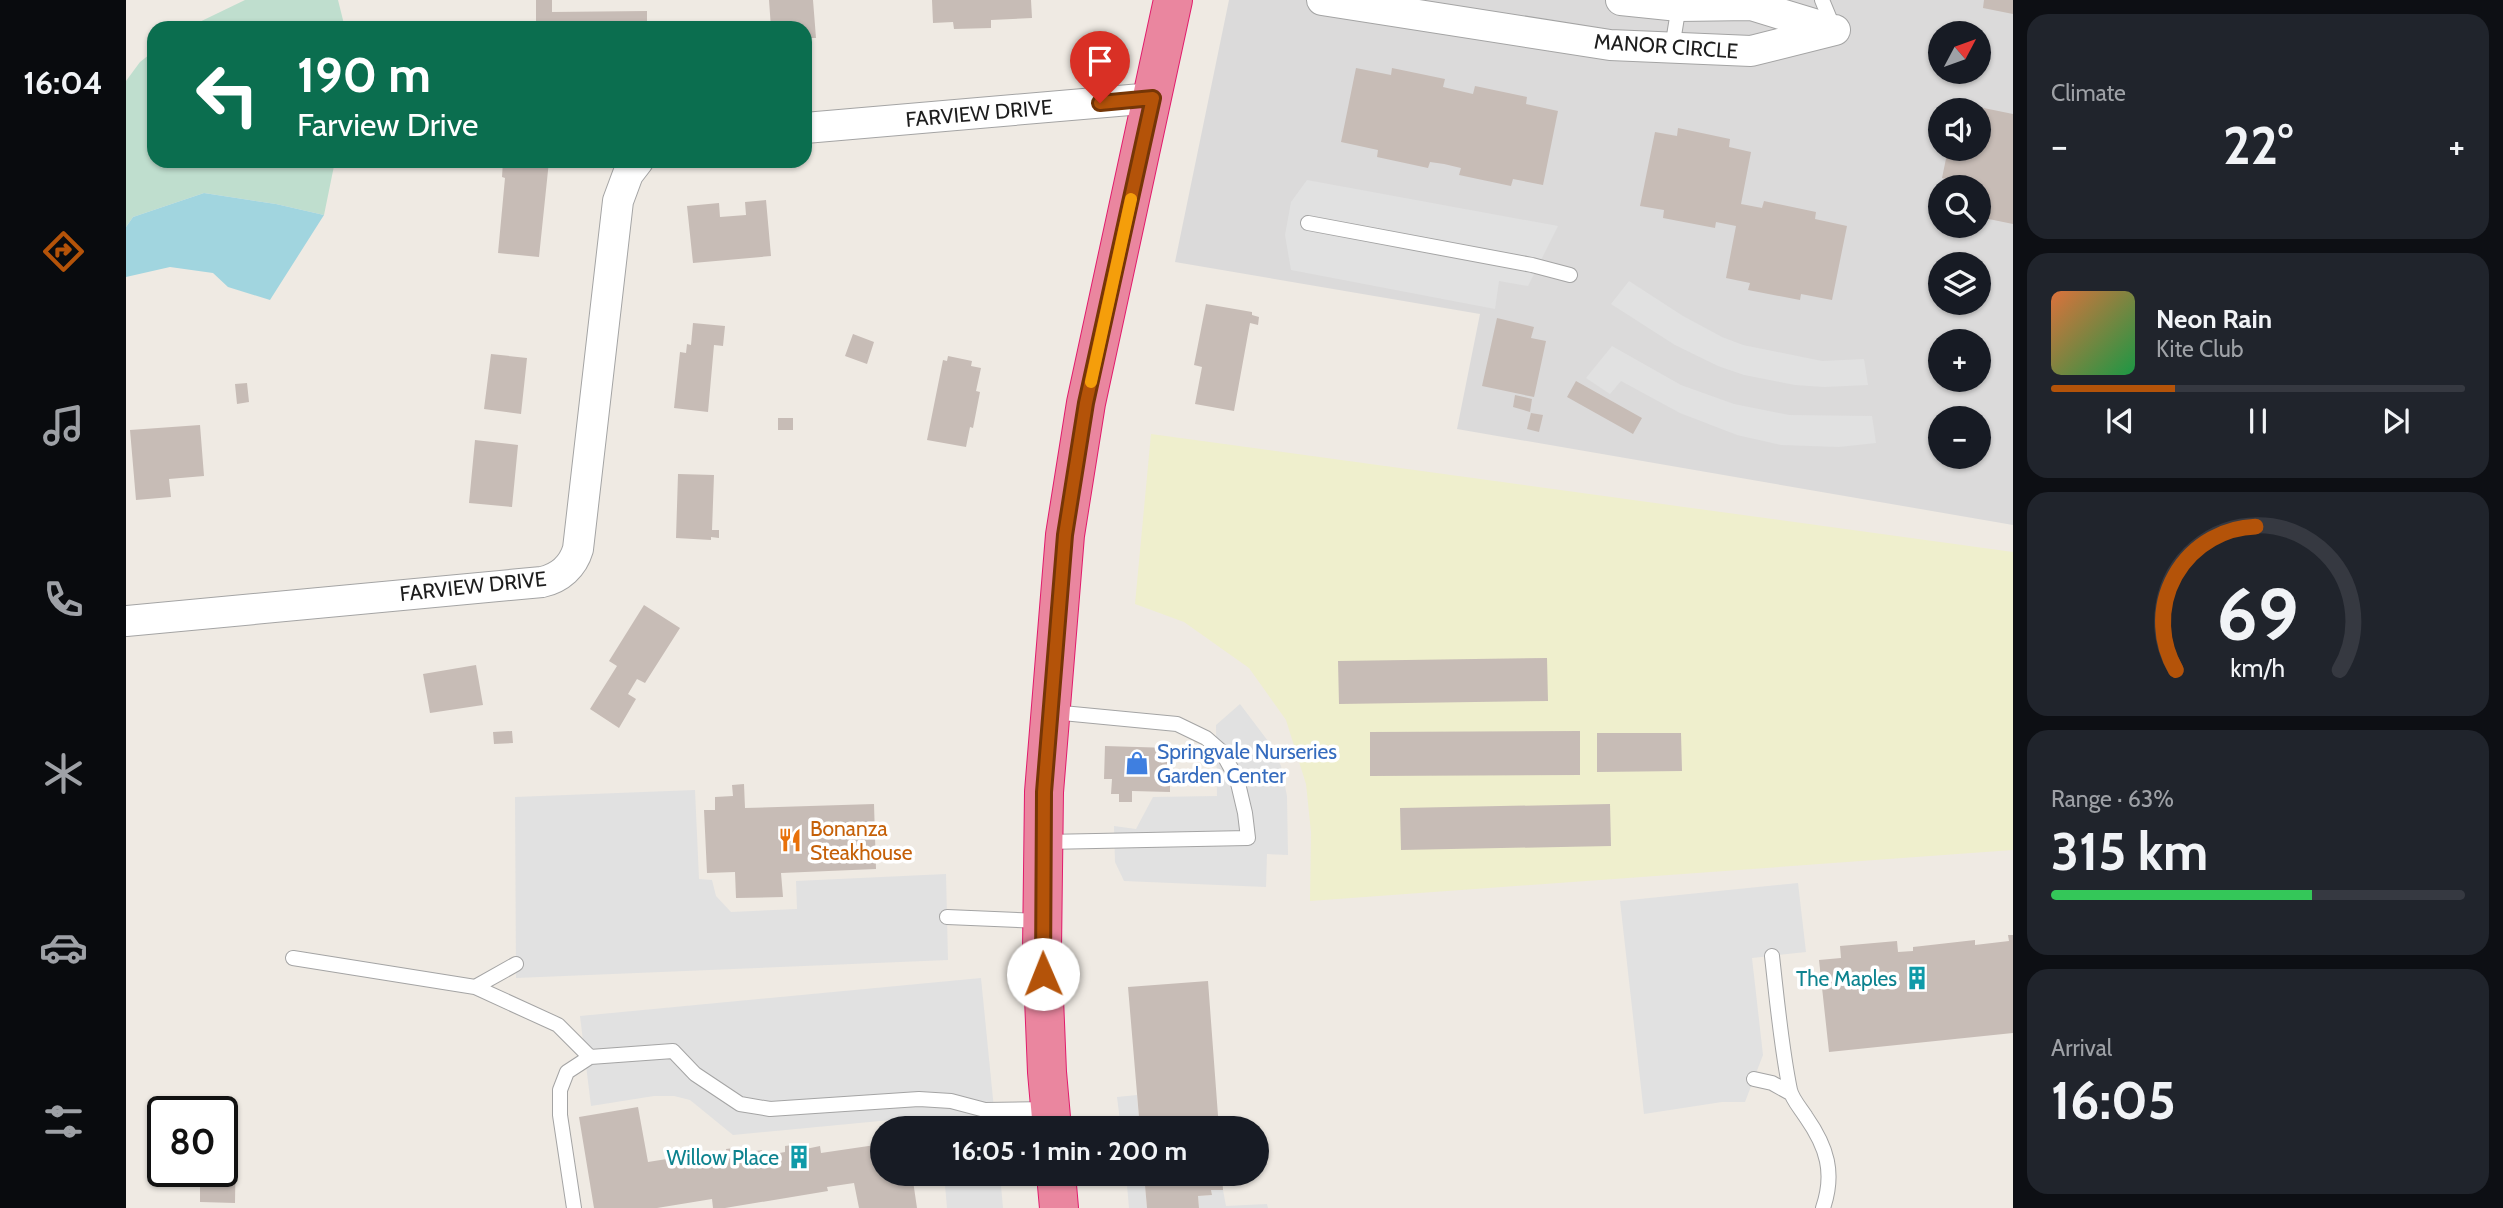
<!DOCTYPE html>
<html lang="en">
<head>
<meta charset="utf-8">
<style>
  body { margin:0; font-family:Cabin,sans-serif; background:#20242c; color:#f1f3f6; height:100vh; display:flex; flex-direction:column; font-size:26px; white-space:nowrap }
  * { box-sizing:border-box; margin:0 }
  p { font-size:23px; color:#9ea1a6 }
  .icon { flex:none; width:38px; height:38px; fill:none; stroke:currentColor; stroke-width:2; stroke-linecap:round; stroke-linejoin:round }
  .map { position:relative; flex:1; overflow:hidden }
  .panel { display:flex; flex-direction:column; gap:14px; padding:14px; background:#0d0f14; width:490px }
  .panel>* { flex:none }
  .top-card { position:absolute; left:21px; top:21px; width:665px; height:147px; border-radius:21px; box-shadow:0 2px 5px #0004; background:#0b6e4f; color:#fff; overflow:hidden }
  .needle { width:46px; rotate:49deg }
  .buttons { position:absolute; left:1802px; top:21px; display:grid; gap:14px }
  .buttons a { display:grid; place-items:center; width:63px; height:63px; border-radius:50%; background:#171b24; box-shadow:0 2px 5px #0004; font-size:35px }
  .speed { position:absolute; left:21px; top:1096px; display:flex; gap:14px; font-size:35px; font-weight:700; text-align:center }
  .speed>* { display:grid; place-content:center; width:91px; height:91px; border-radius:50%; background:#171b24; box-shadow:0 2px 5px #0004; line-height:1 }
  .speed .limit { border:4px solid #111; border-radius:10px; background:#fff; color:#111 }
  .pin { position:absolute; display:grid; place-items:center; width:60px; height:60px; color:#fff; margin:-72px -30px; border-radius:50% 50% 50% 0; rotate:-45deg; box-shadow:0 0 7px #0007 }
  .pin .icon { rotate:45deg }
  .me { position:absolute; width:77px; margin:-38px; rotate:359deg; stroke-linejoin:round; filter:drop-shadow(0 0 5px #0008) }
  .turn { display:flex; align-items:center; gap:24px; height:147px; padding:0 35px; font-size:32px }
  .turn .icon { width:91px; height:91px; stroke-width:2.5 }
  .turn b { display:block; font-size:49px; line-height:60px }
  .big { font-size:52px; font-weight:700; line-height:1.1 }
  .panel .card { flex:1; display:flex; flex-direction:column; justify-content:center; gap:10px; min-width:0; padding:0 24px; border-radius:21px; background:#20242c }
  .panel .dial { align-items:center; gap:0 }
  .dial svg { height:182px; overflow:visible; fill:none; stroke:#363941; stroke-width:7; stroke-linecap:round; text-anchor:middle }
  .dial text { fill:#f1f3f6; stroke:none }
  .song { display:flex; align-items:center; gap:21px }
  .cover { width:84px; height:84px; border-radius:10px; background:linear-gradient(135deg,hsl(20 70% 55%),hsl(140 70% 35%)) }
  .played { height:7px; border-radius:4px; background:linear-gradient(90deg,#b45309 30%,#363941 30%) }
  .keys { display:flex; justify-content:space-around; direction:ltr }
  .heat { display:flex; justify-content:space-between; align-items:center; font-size:38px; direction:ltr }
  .charge { height:10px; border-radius:5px; background:linear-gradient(90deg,#34c759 63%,#363941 0) }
  .trip { position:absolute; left:744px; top:1116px; width:399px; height:70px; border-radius:35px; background:#171b24; box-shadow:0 2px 5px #0004; font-weight:700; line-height:70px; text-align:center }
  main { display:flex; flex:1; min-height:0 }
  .menu { display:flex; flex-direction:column; width:126px; justify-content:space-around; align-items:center; background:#090b0e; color:#9ea1a6 }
  .menu .icon { width:49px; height:49px }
  .menu .on { color:#b45309 }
  .menu b { font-size:32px; color:#f1f3f6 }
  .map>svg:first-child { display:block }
</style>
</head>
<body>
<main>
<nav class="menu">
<b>16:04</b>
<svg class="icon on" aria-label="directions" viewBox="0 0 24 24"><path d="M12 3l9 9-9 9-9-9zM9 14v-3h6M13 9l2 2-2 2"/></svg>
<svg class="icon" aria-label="music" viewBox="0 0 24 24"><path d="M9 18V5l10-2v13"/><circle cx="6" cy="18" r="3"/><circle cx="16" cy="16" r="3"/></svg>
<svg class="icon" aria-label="phone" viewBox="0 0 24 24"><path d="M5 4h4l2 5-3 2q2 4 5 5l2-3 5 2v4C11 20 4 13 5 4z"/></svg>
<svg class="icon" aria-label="climate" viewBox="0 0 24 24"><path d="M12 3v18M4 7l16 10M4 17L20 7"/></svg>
<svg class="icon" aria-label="car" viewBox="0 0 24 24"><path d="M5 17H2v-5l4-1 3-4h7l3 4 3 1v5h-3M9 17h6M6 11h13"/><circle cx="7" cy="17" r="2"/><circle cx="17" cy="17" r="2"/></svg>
<svg class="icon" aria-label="filters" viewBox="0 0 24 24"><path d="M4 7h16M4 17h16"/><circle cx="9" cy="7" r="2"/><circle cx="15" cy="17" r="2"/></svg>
</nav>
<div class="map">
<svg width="1887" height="1208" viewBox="0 0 1887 1208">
  <rect width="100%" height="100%" fill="#efeae3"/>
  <path fill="#dbdada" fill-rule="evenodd" d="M1103,0H1887V525L1331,429L1354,314L1049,262ZM1815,33H1853V72H1815ZM1815,110H1853V149H1815ZM1815,187H1853V226H1815ZM1815,264H1853V303H1815ZM1815,341H1853V380H1815ZM1815,418H1853V457H1815Z"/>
  <path fill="#efefcd" d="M1025,434L1887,552V850L1184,901L1185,832L1180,784L1160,720L1123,668L1058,622L1009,604Z"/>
  <path fill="#bfdece" d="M119,0H212L219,28H61Z
    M28,51V161H209L198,215L150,204L78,193L7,217L0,227V81L14,62Z"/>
  <path fill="#e1e1e1" d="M1181,180L1432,226L1402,286L1373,281L1369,309L1165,270L1159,235L1165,202Z
    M1503,281L1557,316L1596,337L1617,345L1696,361L1738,359L1742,385L1698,387L1669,385L1618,375L1592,366L1549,345L1485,304Z
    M1486,346L1555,385L1608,404L1663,415L1746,416L1750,443L1713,447L1655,445L1611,435L1554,413L1495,381L1484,394L1460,378Z
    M1114,704L1145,745L1155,766L1161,796L1162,855L1141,854L1140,887L998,881L989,862L988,826L1010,829L1027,797L1091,796L1090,725Z
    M569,790L573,879L586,880L590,896L605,912L671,909L670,881L820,874L822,960L390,978L389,797Z
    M1672,883L1680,952L1626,958L1637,1055L1619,1102H1596L1518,1114L1494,901Z
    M855,978L870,1129H806L796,1117L607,1135L564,1100L548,1096H528L465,1106L454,1016Z
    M1011,1095L1014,1129H995L991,1097Z
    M818,1174H874L877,1208H821Z
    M1000,1174H1018L1021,1208H1003Z
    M1085,1190H1097L1100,1206L1141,1204L1142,1208H1073L1072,1196L1086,1195Z"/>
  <path fill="#a1d5df" d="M78,193L150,204L198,215L144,300L102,287L87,273L44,267L0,277V227L7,217Z"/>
  <path fill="#c7bcb6" d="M410,0H426V12L521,11V28H410Z
    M643,0H687L690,38H679V28H645Z
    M806,0H905L906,18L865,20V28L828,29L827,22L807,23Z
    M1858,0H1887V14L1857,8Z
    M1230,68L1265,75L1266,68L1319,79L1317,87L1347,94L1349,86L1401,97L1400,104L1432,111L1417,185L1387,179L1385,186L1333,175L1335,168L1318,164L1304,162L1302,168L1251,157L1252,150L1215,142Z
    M1838,104L1887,114V224L1853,217V187H1822L1823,180L1816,178L1822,149H1853V110H1837Z
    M1552,128L1604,139L1603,147L1625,152L1615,204L1636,208L1638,201L1690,212L1689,219L1721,226L1706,300L1675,294L1674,300L1622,290L1624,283L1600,278L1610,226L1590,222L1589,228L1537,218L1538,210L1514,206L1529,132L1551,136Z
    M377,161H423L413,257L372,253L379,178L376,177Z
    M640,200L645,256L567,263L561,206L593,203L594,217L620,215L619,202Z
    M1080,304L1126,312V315L1133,317L1132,325L1124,323L1108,411L1069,404L1076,367L1068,365Z
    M1371,318L1408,327L1405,338L1420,341L1408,397L1356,386Z
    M567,323L599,326L597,346L588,345L582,412L548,408L554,352L560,353L561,344L565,345Z
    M727,334L748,342L741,364L719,356Z
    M365,354L401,358L395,414L358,409Z
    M822,356L846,361L845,366L855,368L850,391L854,392L847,428L844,427L840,447L801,440L817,360L821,361Z
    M1450,381L1516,418L1507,434L1441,397Z
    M121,383L123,402L111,404L109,384Z
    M1389,395L1406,399L1404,412L1387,407Z
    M1405,413L1417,415L1413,432L1401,429Z
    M652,418H667V430H652Z
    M74,425L78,476L43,479L45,497L10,500L4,430Z
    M349,440L392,445L386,507L343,503Z
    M552,474L588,475L586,530H593V538L585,537V540L550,538Z
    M518,605L554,628L519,683L511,679L502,694L510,699L493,728L464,709L491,666L483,661Z
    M1421,658L1422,701L1213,704L1212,661Z
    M350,665L357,705L304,713L297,674Z
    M386,731L387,743L368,744L367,732Z
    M1454,731V775L1244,776V732Z
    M1471,733H1555L1556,771L1471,772Z
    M979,746L1044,748V792L1006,791V802H993V794H985L986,779H978Z
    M618,784L619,808L748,804L750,869L655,873L657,897L610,898L609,872L581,873L578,810H589V797L607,796L606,785Z
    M1484,804L1485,846L1275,850L1274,808Z
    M1882,935H1887V1033L1703,1052L1693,960L1715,958L1714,946L1771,941L1772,952L1787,951V947L1849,940V945L1883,941Z
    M1082,981L1093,1129H1014L1002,987Z
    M512,1107L522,1162L578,1153L579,1159L601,1156L600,1149L616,1147L617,1153L636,1150L637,1156L659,1152V1146L674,1144L675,1150L694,1146L695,1153L756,1144V1174H786L791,1208H733L728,1183L701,1187L702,1191L599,1208H587L586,1199L531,1208H468L453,1117Z
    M96,1137H110L109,1203L74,1202V1171H96Z
    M1018,1174H1096L1097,1190H1085L1086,1195L1072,1196L1073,1208H1021Z"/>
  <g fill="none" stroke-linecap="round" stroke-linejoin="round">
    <g stroke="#a4a4a4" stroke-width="16">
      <path id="lane" d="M1696,0L1708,29
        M1546,48L1553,5
        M1182,223L1406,265L1444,275
        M919,842L1122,838L1119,813L1111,779L1096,752L1080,738L1051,724L926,712
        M821,917L915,921
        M1646,956C1651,1000 1655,1046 1664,1090C1666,1099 1675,1109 1680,1117C1701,1147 1709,1173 1697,1208
        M167,958L349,987L432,1025L464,1057
        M349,987L390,964
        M1628,1079L1646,1083L1664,1093
        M448,1208L434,1115V1090L441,1072L464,1057L547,1051L569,1074L614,1104L644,1109L793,1099L825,1101L859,1110L923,1109"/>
    </g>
    <g stroke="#a4a4a4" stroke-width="32">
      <path id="street" d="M1196,0L1484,45L1625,51L1709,30
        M1495,0L1553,6L1625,5L1708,30
        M679,128L1027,98
        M0,621L416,582C434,578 447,566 452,549L492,201L502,174L512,161"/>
    </g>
    <g stroke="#e11c6c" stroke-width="40">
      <path id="highway" d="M926,1129L921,1072L916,949L918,792L939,535L960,403L1047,0
        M930,1174L933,1208"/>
    </g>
    <use href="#lane" stroke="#fff" stroke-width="14"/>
    <use href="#street" stroke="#fff" stroke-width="30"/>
    <use href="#highway" stroke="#ea869f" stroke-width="38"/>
  </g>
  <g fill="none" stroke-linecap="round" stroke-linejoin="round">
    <g stroke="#753606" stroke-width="18">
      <path id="route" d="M917,974L918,792L939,535L960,403L1027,98L974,103"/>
    </g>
    <use href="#route" stroke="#b45309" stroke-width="12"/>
    <path stroke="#f59e0b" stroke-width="12" d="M965,382L1005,199"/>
  </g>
  <defs>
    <g id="shop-bare" transform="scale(1.89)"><path d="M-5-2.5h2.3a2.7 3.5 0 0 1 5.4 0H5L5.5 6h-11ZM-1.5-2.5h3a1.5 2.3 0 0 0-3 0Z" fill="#3f7fe0" stroke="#fff" stroke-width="2.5" paint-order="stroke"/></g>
    <g id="restaurant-bare" transform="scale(1.89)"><path d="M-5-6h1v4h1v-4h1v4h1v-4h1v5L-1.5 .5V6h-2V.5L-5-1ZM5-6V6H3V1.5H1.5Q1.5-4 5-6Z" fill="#e8710a" stroke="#fff" stroke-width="2.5" paint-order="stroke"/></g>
    <g id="building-bare" transform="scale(1.89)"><path d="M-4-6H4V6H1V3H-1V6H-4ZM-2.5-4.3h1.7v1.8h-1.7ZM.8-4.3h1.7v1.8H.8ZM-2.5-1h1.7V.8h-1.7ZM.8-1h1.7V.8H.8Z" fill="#0f9aa8" stroke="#fff" stroke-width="2.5" paint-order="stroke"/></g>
  </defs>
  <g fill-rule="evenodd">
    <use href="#shop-bare" x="1011" y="763"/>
    <use href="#restaurant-bare" x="664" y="840"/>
    <use href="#building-bare" x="1791" y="978"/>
    <use href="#building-bare" x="673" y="1157"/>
  </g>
  <g text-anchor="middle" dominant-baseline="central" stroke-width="7" stroke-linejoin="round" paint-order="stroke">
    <g font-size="21" fill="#1d1d1d" stroke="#fff">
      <text transform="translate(1540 46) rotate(4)">MANOR CIRCLE</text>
      <text transform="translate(853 113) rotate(-5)">FARVIEW DRIVE</text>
      <text transform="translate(347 586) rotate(-6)">FARVIEW DRIVE</text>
    </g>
    <g font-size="21" fill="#366cbe" stroke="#fff" text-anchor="start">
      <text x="1031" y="751">Springvale Nurseries<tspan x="1031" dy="24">Garden Center</tspan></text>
    </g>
    <g font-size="21" fill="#c56008" stroke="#fff" text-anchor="start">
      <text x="684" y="828">Bonanza<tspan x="684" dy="24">Steakhouse</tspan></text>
    </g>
    <g font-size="21" fill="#0d838f" stroke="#fff" text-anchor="end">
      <text x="1771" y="978">The Maples</text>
      <text x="653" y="1157">Willow Place</text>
    </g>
  </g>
</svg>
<div class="buttons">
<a><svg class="needle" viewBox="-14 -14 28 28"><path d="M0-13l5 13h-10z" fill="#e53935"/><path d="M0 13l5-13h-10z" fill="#9ea1a6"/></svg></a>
<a><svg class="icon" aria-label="sound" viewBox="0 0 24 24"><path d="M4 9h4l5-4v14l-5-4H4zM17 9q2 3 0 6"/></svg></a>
<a><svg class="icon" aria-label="search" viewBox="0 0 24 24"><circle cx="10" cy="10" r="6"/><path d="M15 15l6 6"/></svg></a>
<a><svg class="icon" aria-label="layers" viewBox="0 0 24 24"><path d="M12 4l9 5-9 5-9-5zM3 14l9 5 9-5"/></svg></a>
<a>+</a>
<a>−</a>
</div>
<div class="speed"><div class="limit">80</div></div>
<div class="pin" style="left:974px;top:103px;background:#d93025"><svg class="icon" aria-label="arrive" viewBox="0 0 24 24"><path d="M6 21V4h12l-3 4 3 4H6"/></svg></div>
<svg class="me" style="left:917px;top:974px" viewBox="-20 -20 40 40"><circle r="19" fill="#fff"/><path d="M0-13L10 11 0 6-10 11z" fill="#b45309"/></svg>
<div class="trip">16:05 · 1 min · 200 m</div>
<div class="top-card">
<div class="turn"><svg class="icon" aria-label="left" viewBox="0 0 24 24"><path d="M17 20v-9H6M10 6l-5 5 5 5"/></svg><div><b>190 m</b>Farview Drive</div></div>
</div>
</div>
<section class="panel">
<div class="card"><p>Climate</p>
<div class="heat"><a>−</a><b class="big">22°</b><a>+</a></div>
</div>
<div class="card">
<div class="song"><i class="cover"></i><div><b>Neon Rain</b><p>Kite Club</p></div></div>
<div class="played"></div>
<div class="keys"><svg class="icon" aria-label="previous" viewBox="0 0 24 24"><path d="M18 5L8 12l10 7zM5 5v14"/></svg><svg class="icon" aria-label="pause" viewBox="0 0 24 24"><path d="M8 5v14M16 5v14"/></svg><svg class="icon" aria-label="next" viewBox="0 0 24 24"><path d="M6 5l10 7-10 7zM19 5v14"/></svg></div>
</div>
<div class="card dial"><svg viewBox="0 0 100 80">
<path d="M14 69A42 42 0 1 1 86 69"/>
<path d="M14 69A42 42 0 0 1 49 6" stroke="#b45309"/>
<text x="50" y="56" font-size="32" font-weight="700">69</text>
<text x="50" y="72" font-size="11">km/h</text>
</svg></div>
<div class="card"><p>Range · 63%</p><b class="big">315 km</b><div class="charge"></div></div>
<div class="card"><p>Arrival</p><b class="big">16:05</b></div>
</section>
</main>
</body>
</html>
